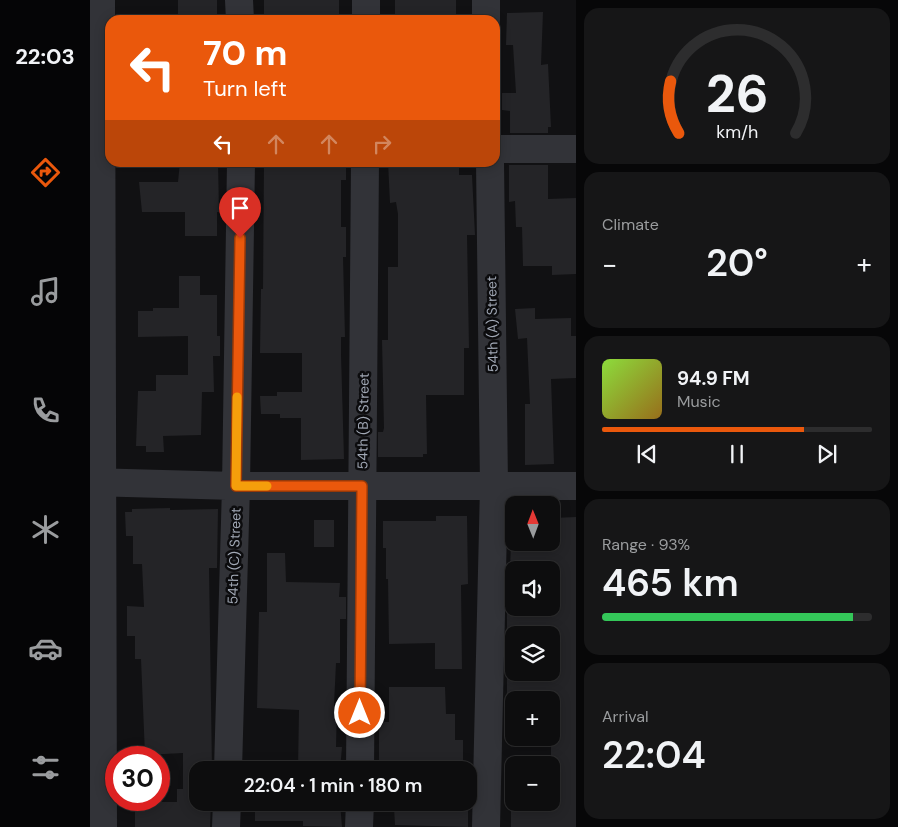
<!DOCTYPE html>
<html lang="en">
<head>
<meta charset="utf-8">
<style>
  body { margin:0; font-family:"DM Sans",sans-serif; background:#161617; color:#f1f3f6; height:100vh; display:flex; flex-direction:column; font-size:19px; white-space:nowrap }
  * { box-sizing:border-box; margin:0 }
  p { font-size:16px; color:#9a9c9e }
  .icon { flex:none; width:28px; height:28px; fill:none; stroke:currentColor; stroke-width:2; stroke-linecap:round; stroke-linejoin:round }
  .map { position:relative; flex:1; overflow:hidden }
  .details { display:flex; flex-direction:column; gap:8px; padding:8px; background:#070708; width:322px }
  .details>* { flex:none }
  .guide { position:absolute; left:15px; top:15px; width:395px; height:152px; border-radius:15px; box-shadow:0 2px 12px #0003,0 0 0 1px #2d2d2e; background:#ea580c; color:#fff; overflow:hidden }
  .needle { width:32px; rotate:359deg }
  .fabs { position:absolute; left:415px; top:496px; display:grid; gap:10px }
  .fabs a { display:grid; place-items:center; width:55px; height:55px; border-radius:10px; background:#0d0d0e; box-shadow:0 2px 12px #0003,0 0 0 1px #2d2d2e; font-size:25px }
  .speed { position:absolute; left:15px; top:746px; display:flex; gap:10px; font-size:25px; font-weight:700; text-align:center }
  .speed>* { display:grid; place-content:center; width:65px; height:65px; border-radius:50%; background:#0d0d0e; box-shadow:0 2px 12px #0003,0 0 0 1px #2d2d2e; line-height:1 }
  .speed .limit { border:8px solid #d22; background:#fff; color:#111 }
  .pin { position:absolute; display:grid; place-items:center; width:42px; height:42px; color:#fff; margin:-51px -21px; border-radius:50% 50% 50% 0; rotate:-45deg; box-shadow:0 0 5px #0007 }
  .pin .icon { rotate:45deg }
  .me { position:absolute; width:55px; margin:-28px; rotate:0deg; stroke-linejoin:round; filter:drop-shadow(0 0 4px #0008) }
  .turn { display:flex; align-items:center; gap:18px; height:105px; padding:0 15px; font-size:22px }
  .turn .icon { width:65px; height:65px; stroke-width:2.5 }
  .turn b { display:block; font-size:35px; line-height:42px }
  .lanes { display:flex; align-items:center; height:48px; padding:0 15px; background:#0003; justify-content:center; gap:25px; direction:ltr }
  .lanes .off { opacity:.35 }
  .big { font-size:38px; font-weight:600; line-height:1.1 }
  .details .widget { flex:1; display:flex; flex-direction:column; justify-content:center; gap:8px; min-width:0; padding:0 18px; border-radius:15px; background:#161617 }
  .details .dial { align-items:center; gap:0 }
  .dial svg { height:130px; overflow:visible; fill:none; stroke:#2d2d2e; stroke-width:7; stroke-linecap:round; text-anchor:middle }
  .dial text { fill:#f1f3f6; stroke:none }
  .song { display:flex; align-items:center; gap:15px }
  .cover { width:60px; height:60px; border-radius:8px; background:linear-gradient(135deg,hsl(90 70% 55%),hsl(40 70% 35%)) }
  .played { height:5px; border-radius:2px; background:linear-gradient(90deg,#ea580c 75%,#2d2d2e 75%) }
  .keys { display:flex; justify-content:space-around; direction:ltr }
  .heat { display:flex; justify-content:space-between; align-items:center; font-size:28px; direction:ltr }
  .charge { height:8px; border-radius:4px; background:linear-gradient(90deg,#34c759 93%,#2d2d2e 0) }
  .trip { position:absolute; left:99px; top:761px; width:288px; height:50px; border-radius:15px; background:#0d0d0e; box-shadow:0 2px 12px #0003,0 0 0 1px #2d2d2e; font-weight:600; line-height:50px; text-align:center }
  main { display:flex; flex:1; min-height:0 }
  .tab-bar { display:flex; flex-direction:column; width:90px; justify-content:space-around; align-items:center; background:#050506; color:#9a9c9e }
  .tab-bar .icon { width:35px; height:35px }
  .tab-bar .selected { color:#ea580c }
  .tab-bar b { font-size:22px; color:#f1f3f6 }
  .map>svg:first-child { display:block }
</style>
</head>
<body>
<main>
<nav class="tab-bar">
<b>22:03</b>
<svg class="icon selected" aria-label="directions" viewBox="0 0 24 24"><path d="M12 3l9 9-9 9-9-9zM9 14v-3h6M13 9l2 2-2 2"/></svg>
<svg class="icon" aria-label="music" viewBox="0 0 24 24"><path d="M9 18V5l10-2v13"/><circle cx="6" cy="18" r="3"/><circle cx="16" cy="16" r="3"/></svg>
<svg class="icon" aria-label="phone" viewBox="0 0 24 24"><path d="M5 4h4l2 5-3 2q2 4 5 5l2-3 5 2v4C11 20 4 13 5 4z"/></svg>
<svg class="icon" aria-label="climate" viewBox="0 0 24 24"><path d="M12 3v18M4 7l16 10M4 17L20 7"/></svg>
<svg class="icon" aria-label="car" viewBox="0 0 24 24"><path d="M5 17H2v-5l4-1 3-4h7l3 4 3 1v5h-3M9 17h6M6 11h13"/><circle cx="7" cy="17" r="2"/><circle cx="17" cy="17" r="2"/></svg>
<svg class="icon" aria-label="filters" viewBox="0 0 24 24"><path d="M4 7h16M4 17h16"/><circle cx="9" cy="7" r="2"/><circle cx="15" cy="17" r="2"/></svg>
</nav>
<div class="map">
<svg width="486" height="827" viewBox="0 0 486 827">
  <rect width="100%" height="100%" fill="#111113"/>
  <path fill="#242427" d="M88,0H127V20H88Z
    M174,0H249V20H174Z
    M305,0H366V20H305Z
    M453,12L451,65L458,64L461,127H458V133H420V111L412,110V93H426L423,45H416L417,13Z
    M90,162H128L129,212H127V236H95V212H52L49,182H88Z
    M174,162H256V180H251V227H256V257H253L255,337H251V354L254,459L211,460V418H190V414H171L170,396H187V392H212V353H170L171,289H173Z
    M298,162H369V175H382L385,235H377L379,348H374V395H336L337,454H333V457H288V432H293L294,428L292,340H298V267H308V214L306,202L300,203Z
    M419,165H458V199L486,198V274L462,275V266H433L432,227H426L425,201L419,202Z
    M89,276H110V295H127V336H130V356H123L124,392H112L111,435L73,436L74,452H56V446H46L48,391H66V375H98V336L48,337V311H63V308H89Z
    M445,308V319L481,318V336H486V378L461,379L464,464L435,465V404H440L437,338L428,339L425,309Z
    M80,508V510L128,509L127,568H119L122,770H108V802H121L120,827H45V802H87V789H93V753L55,755L51,659H45V636H37V606L54,607L52,564H43V536H36L35,512H42V509Z
    M346,516H377L378,584L371,585L372,669H345V643L299,644L298,579H296V548H293V521H346Z
    M486,517V827H421V802H461V700H417V672H461V635H417V608H461V570H420L421,542H464L463,518Z
    M224,520H244V547H224Z
    M177,553H195L196,582L250,583L249,597H256V619H250V663H246L244,705H247L246,747H252L250,770H208L209,710L167,708L169,612H177Z
    M299,687H355L356,714H365V740H373V766H378V827L305,825L304,807H290V802H378V770H289V722H299Z
    M165,802H250L252,827L213,826V821H165Z"/>
  <g fill="none" stroke-linecap="round" stroke-linejoin="round">
    <path stroke="#323338" stroke-width="28" d="M11,0L13,827
      M149,0L150,20
      M396,0V20
      M276,20V0
      M405,149H486
      M0,482L146,486H486
      M138,770L146,486L151,162
      M270,770L275,162
      M136,827L137,802
      M269,827L270,802
      M396,827L404,486L400,162"/>
  </g>
  <g fill="none" stroke-linecap="round" stroke-linejoin="round">
    <g stroke="#983908" stroke-width="12">
      <path id="route" d="M150,238L146,486H272L270,713"/>
    </g>
    <use href="#route" stroke="#ea580c" stroke-width="9"/>
    <path stroke="#f59e0b" stroke-width="9" d="M147,397L146,486H177"/>
  </g>
  <g text-anchor="middle" dominant-baseline="central" stroke-width="5" stroke-linejoin="round" paint-order="stroke">
    <g font-size="14" fill="#a1a8b5" stroke="#0c0c0e">
      <text transform="translate(402 324) rotate(-91)">54th (A) Street</text>
      <text transform="translate(273 421) rotate(-89)">54th (B) Street</text>
      <text transform="translate(144 556) rotate(-88)">54th (C) Street</text>
    </g>
  </g>
</svg>
<div class="fabs">
<a><svg class="needle" viewBox="-14 -14 28 28"><path d="M0-13l5 13h-10z" fill="#e53935"/><path d="M0 13l5-13h-10z" fill="#9a9c9e"/></svg></a>
<a><svg class="icon" aria-label="sound" viewBox="0 0 24 24"><path d="M4 9h4l5-4v14l-5-4H4zM17 9q2 3 0 6"/></svg></a>
<a><svg class="icon" aria-label="layers" viewBox="0 0 24 24"><path d="M12 4l9 5-9 5-9-5zM3 14l9 5 9-5"/></svg></a>
<a>+</a>
<a>−</a>
</div>
<div class="speed"><div class="limit">30</div></div>
<div class="pin" style="left:150px;top:238px;background:#d93025"><svg class="icon" aria-label="arrive" viewBox="0 0 24 24"><path d="M6 21V4h12l-3 4 3 4H6"/></svg></div>
<svg class="me" style="left:270px;top:713px" viewBox="-20 -20 40 40"><circle r="17" fill="#ea580c" stroke="#fff" stroke-width="3"/><path d="M0-11L8 9 0 5-8 9z" fill="#fff"/></svg>
<div class="trip">22:04 · 1 min · 180 m</div>
<div class="guide">
<div class="turn"><svg class="icon" aria-label="left" viewBox="0 0 24 24"><path d="M17 20v-9H6M10 6l-5 5 5 5"/></svg><div><b>70 m</b>Turn left</div></div>
<div class="lanes"><svg class="icon" aria-label="left" viewBox="0 0 24 24"><path d="M17 20v-9H6M10 6l-5 5 5 5"/></svg><svg class="icon off" aria-label="ahead" viewBox="0 0 24 24"><path d="M12 20V5M6 11l6-6 6 6"/></svg><svg class="icon off" aria-label="ahead" viewBox="0 0 24 24"><path d="M12 20V5M6 11l6-6 6 6"/></svg><svg class="icon off" aria-label="right" viewBox="0 0 24 24"><path d="M7 20v-9h11M14 6l5 5-5 5"/></svg></div>
</div>
</div>
<section class="details">
<div class="widget dial"><svg viewBox="0 0 100 80">
<path d="M14 69A42 42 0 1 1 86 69"/>
<path d="M14 69A42 42 0 0 1 9 37" stroke="#ea580c"/>
<text x="50" y="56" font-size="32" font-weight="700">26</text>
<text x="50" y="72" font-size="11">km/h</text>
</svg></div>
<div class="widget"><p>Climate</p>
<div class="heat"><a>−</a><b class="big">20°</b><a>+</a></div>
</div>
<div class="widget">
<div class="song"><i class="cover"></i><div><b>94.9 FM</b><p>Music</p></div></div>
<div class="played"></div>
<div class="keys"><svg class="icon" aria-label="previous" viewBox="0 0 24 24"><path d="M18 5L8 12l10 7zM5 5v14"/></svg><svg class="icon" aria-label="pause" viewBox="0 0 24 24"><path d="M8 5v14M16 5v14"/></svg><svg class="icon" aria-label="next" viewBox="0 0 24 24"><path d="M6 5l10 7-10 7zM19 5v14"/></svg></div>
</div>
<div class="widget"><p>Range · 93%</p><b class="big">465 km</b><div class="charge"></div></div>
<div class="widget"><p>Arrival</p><b class="big">22:04</b></div>
</section>
</main>
</body>
</html>
